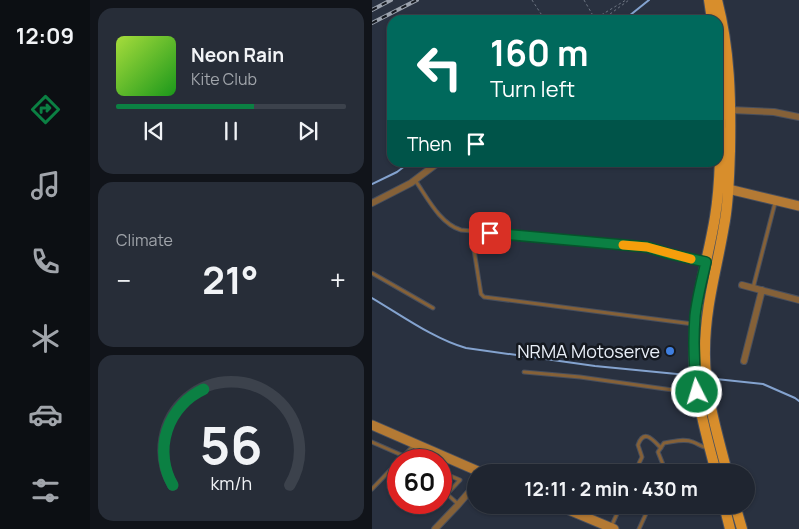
<!DOCTYPE html>
<html lang="en">
<head>
<meta charset="utf-8">
<style>
  body { margin:0; font-family:Manrope,sans-serif; background:#272d38; color:#f1f3f6; height:100vh; display:flex; flex-direction:column; font-size:19px; white-space:nowrap }
  * { box-sizing:border-box; margin:0 }
  p { font-size:16px; color:#a1a5ab }
  .icon { flex:none; width:28px; height:28px; fill:none; stroke:currentColor; stroke-width:2; stroke-linecap:round; stroke-linejoin:round }
  .map { position:relative; flex:1; overflow:hidden }
  .panel { display:flex; flex-direction:column; gap:8px; padding:8px; background:#11141a; width:282px }
  .panel>* { flex:none }
  .top-card { position:absolute; left:15px; top:15px; width:336px; height:152px; border-radius:15px; box-shadow:0 1px 4px #0004,0 0 0 1px #3c424c; background:#00695c; color:#fff; overflow:hidden }
  .speed { position:absolute; left:15px; top:449px; display:flex; gap:10px; font-size:25px; font-weight:700; text-align:center }
  .speed>* { display:grid; place-content:center; width:65px; height:65px; border-radius:50%; background:#1f2530; box-shadow:0 1px 4px #0004,0 0 0 1px #3c424c; line-height:1 }
  .speed .limit { border:8px solid #d22; background:#fff; color:#111 }
  .pin { position:absolute; display:grid; place-items:center; width:42px; height:42px; color:#fff; margin:-21px; border-radius:10px; box-shadow:0 2px 8px #0006 }
  .me { position:absolute; width:55px; margin:-28px; rotate:355deg; stroke-linejoin:round; filter:drop-shadow(0 0 4px #0008) }
  .turn { display:flex; align-items:center; gap:18px; height:105px; padding:0 20px; font-size:22px }
  .turn .icon { width:65px; height:65px; stroke-width:2.5 }
  .turn b { display:block; font-size:35px; line-height:42px }
  .then { display:flex; align-items:center; height:48px; padding:0 20px; background:#0003; gap:10px; font-size:19px }
  .big { font-size:38px; font-weight:700; line-height:1.1 }
  .panel .tile { flex:1; display:flex; flex-direction:column; justify-content:center; gap:8px; min-width:0; padding:0 18px; border-radius:15px; background:#272d38 }
  .panel .dial { align-items:center; gap:0 }
  .dial svg { height:130px; overflow:visible; fill:none; stroke:#3c424c; stroke-width:7; stroke-linecap:round; text-anchor:middle }
  .dial text { fill:#f1f3f6; stroke:none }
  .song { display:flex; align-items:center; gap:15px }
  .cover { width:60px; height:60px; border-radius:8px; background:linear-gradient(135deg,hsl(80 70% 55%),hsl(120 70% 35%)) }
  .played { height:5px; border-radius:2px; background:linear-gradient(90deg,#0b8043 60%,#3c424c 60%) }
  .keys { display:flex; justify-content:space-around; direction:ltr }
  .heat { display:flex; justify-content:space-between; align-items:center; font-size:28px; direction:ltr }
  .trip { position:absolute; left:95px; top:464px; width:288px; height:50px; border-radius:25px; background:#1f2530; box-shadow:0 1px 4px #0004,0 0 0 1px #3c424c; font-weight:700; line-height:50px; text-align:center }
  main { display:flex; flex:1; min-height:0 }
  .tab-bar { display:flex; flex-direction:column; width:90px; justify-content:space-around; align-items:center; background:#0c0f13; color:#a1a5ab }
  .tab-bar .icon { width:35px; height:35px }
  .tab-bar .selected { color:#0b8043 }
  .tab-bar b { font-size:22px; color:#f1f3f6 }
  .map>svg:first-child { display:block }
</style>
</head>
<body>
<main>
<nav class="tab-bar">
<b>12:09</b>
<svg class="icon selected" aria-label="directions" viewBox="0 0 24 24"><path d="M12 3l9 9-9 9-9-9zM9 14v-3h6M13 9l2 2-2 2"/></svg>
<svg class="icon" aria-label="music" viewBox="0 0 24 24"><path d="M9 18V5l10-2v13"/><circle cx="6" cy="18" r="3"/><circle cx="16" cy="16" r="3"/></svg>
<svg class="icon" aria-label="phone" viewBox="0 0 24 24"><path d="M5 4h4l2 5-3 2q2 4 5 5l2-3 5 2v4C11 20 4 13 5 4z"/></svg>
<svg class="icon" aria-label="climate" viewBox="0 0 24 24"><path d="M12 3v18M4 7l16 10M4 17L20 7"/></svg>
<svg class="icon" aria-label="car" viewBox="0 0 24 24"><path d="M5 17H2v-5l4-1 3-4h7l3 4 3 1v5h-3M9 17h6M6 11h13"/><circle cx="7" cy="17" r="2"/><circle cx="17" cy="17" r="2"/></svg>
<svg class="icon" aria-label="filters" viewBox="0 0 24 24"><path d="M4 7h16M4 17h16"/><circle cx="9" cy="7" r="2"/><circle cx="15" cy="17" r="2"/></svg>
</nav>
<section class="panel">
<div class="tile">
<div class="song"><i class="cover"></i><div><b>Neon Rain</b><p>Kite Club</p></div></div>
<div class="played"></div>
<div class="keys"><svg class="icon" aria-label="previous" viewBox="0 0 24 24"><path d="M18 5L8 12l10 7zM5 5v14"/></svg><svg class="icon" aria-label="pause" viewBox="0 0 24 24"><path d="M8 5v14M16 5v14"/></svg><svg class="icon" aria-label="next" viewBox="0 0 24 24"><path d="M6 5l10 7-10 7zM19 5v14"/></svg></div>
</div>
<div class="tile"><p>Climate</p>
<div class="heat"><a>−</a><b class="big">21°</b><a>+</a></div>
</div>
<div class="tile dial"><svg viewBox="0 0 100 80">
<path d="M14 69A42 42 0 1 1 86 69"/>
<path d="M14 69A42 42 0 0 1 33 10" stroke="#0b8043"/>
<text x="50" y="56" font-size="32" font-weight="700">56</text>
<text x="50" y="72" font-size="11">km/h</text>
</svg></div>
</section>
<div class="map">
<svg width="427" height="529" viewBox="0 0 427 529">
  <rect width="100%" height="100%" fill="#293140"/>
  <g fill="none" stroke-linecap="round" stroke-linejoin="round">
    <path stroke="#84a3cf" stroke-width="2" d="M252,20L277,0
      M0,184L25,172L38,162
      M0,298C29,315 62,339 94,348L223,366L315,375
      M344,379L391,384L423,398L427,401"/>
    <g stroke="#484f5d" stroke-width="5">
      <path id="lane" d="M43,180C55,197 68,224 89,230L275,247L306,256L333,262
        M99,231L109,294L112,297L321,324
        M0,273L61,308
        M381,288L403,203
        M152,372L208,377L315,392H323
        M0,442L41,460
        M28,460L43,444
        M69,472L88,480L75,494L86,504
        M263,472L270,457L266,445C272,428 281,440 289,448
        M294,472L286,452L292,443C301,442 312,438 321,442C327,444 329,447 336,448
        M0,489L26,462
        M239,527L249,505
        M267,529L278,505"/>
    </g>
    <g stroke="#484f5d" stroke-width="8">
      <path id="street" d="M359,110L402,112L427,117
        M0,203L39,183L67,162
        M370,285L427,300
        M372,361L390,290
        M63,529L85,506L104,484"/>
    </g>
    <g stroke="#484f5d" stroke-width="11">
      <path id="secondary" d="M352,188L427,206
        M0,425L108,472
        M185,505L242,529"/>
    </g>
    <g stroke="#484f5d" stroke-width="12">
      <path id="primary" d="M337,0L340,20
        M345,0C358,49 359,100 358,151C357,176 357,201 352,226C345,268 333,307 333,350C332,392 345,432 355,472
        M344,472C333,431 321,389 322,345C322,301 336,260 343,217C350,173 348,128 348,84L346,71
        M352,505L358,529
        M363,505L370,529"/>
    </g>
    <path stroke="#6d7582" stroke-width="1" stroke-dasharray="2.5 2.5" stroke-linecap="butt" d="M160,0L173,20
      M212,0L223,19
      M221,20L254,0
      M230,20L257,0"/>
    <use href="#lane" stroke="#856138" stroke-width="3"/>
    <use href="#street" stroke="#856138" stroke-width="6"/>
    <use href="#secondary" stroke="#b47a34" stroke-width="9"/>
    <use href="#primary" stroke="#d88e2c" stroke-width="10"/>
    <g stroke="#9ba2ad" stroke-width="4">
      <path id="rail" d="M0,10L19,0
        M0,23L45,0"/>
    </g>
    <use href="#rail" stroke="#151920" stroke-width="2" stroke-dasharray="5.5" stroke-linecap="butt"/>
  </g>
  <g fill="none" stroke-linecap="round" stroke-linejoin="round">
    <g stroke="#07532c" stroke-width="12">
      <path id="route" d="M118,233L275,247L298,254L334,262C330,280 325,298 323,316C321,342 322,367 325,392"/>
    </g>
    <use href="#route" stroke="#0b8043" stroke-width="9"/>
    <path stroke="#f59e0b" stroke-width="9" d="M251,245L275,247L319,259"/>
  </g>
  <circle fill="#3f7fe0" stroke="#151920" stroke-width="2" cx="298" cy="351" r="5"/>
  <g text-anchor="middle" dominant-baseline="central" stroke-width="5" stroke-linejoin="round" paint-order="stroke">
    <g font-size="18" fill="#e9eff8" stroke="#151920" text-anchor="end">
      <text x="288" y="351">NRMA Motoserve</text>
    </g>
  </g>
</svg>
<div class="speed"><div class="limit">60</div></div>
<div class="pin" style="left:118px;top:233px;background:#d93025"><svg class="icon" aria-label="arrive" viewBox="0 0 24 24"><path d="M6 21V4h12l-3 4 3 4H6"/></svg></div>
<svg class="me" style="left:325px;top:392px" viewBox="-20 -20 40 40"><circle r="17" fill="#0b8043" stroke="#fff" stroke-width="3"/><path d="M0-11L8 9 0 5-8 9z" fill="#fff"/></svg>
<div class="trip">12:11 · 2 min · 430 m</div>
<div class="top-card">
<div class="turn"><svg class="icon" aria-label="left" viewBox="0 0 24 24"><path d="M17 20v-9H6M10 6l-5 5 5 5"/></svg><div><b>160 m</b>Turn left</div></div>
<div class="then">Then<svg class="icon" aria-label="arrive" viewBox="0 0 24 24"><path d="M6 21V4h12l-3 4 3 4H6"/></svg></div>
</div>
</div>
</main>
</body>
</html>
